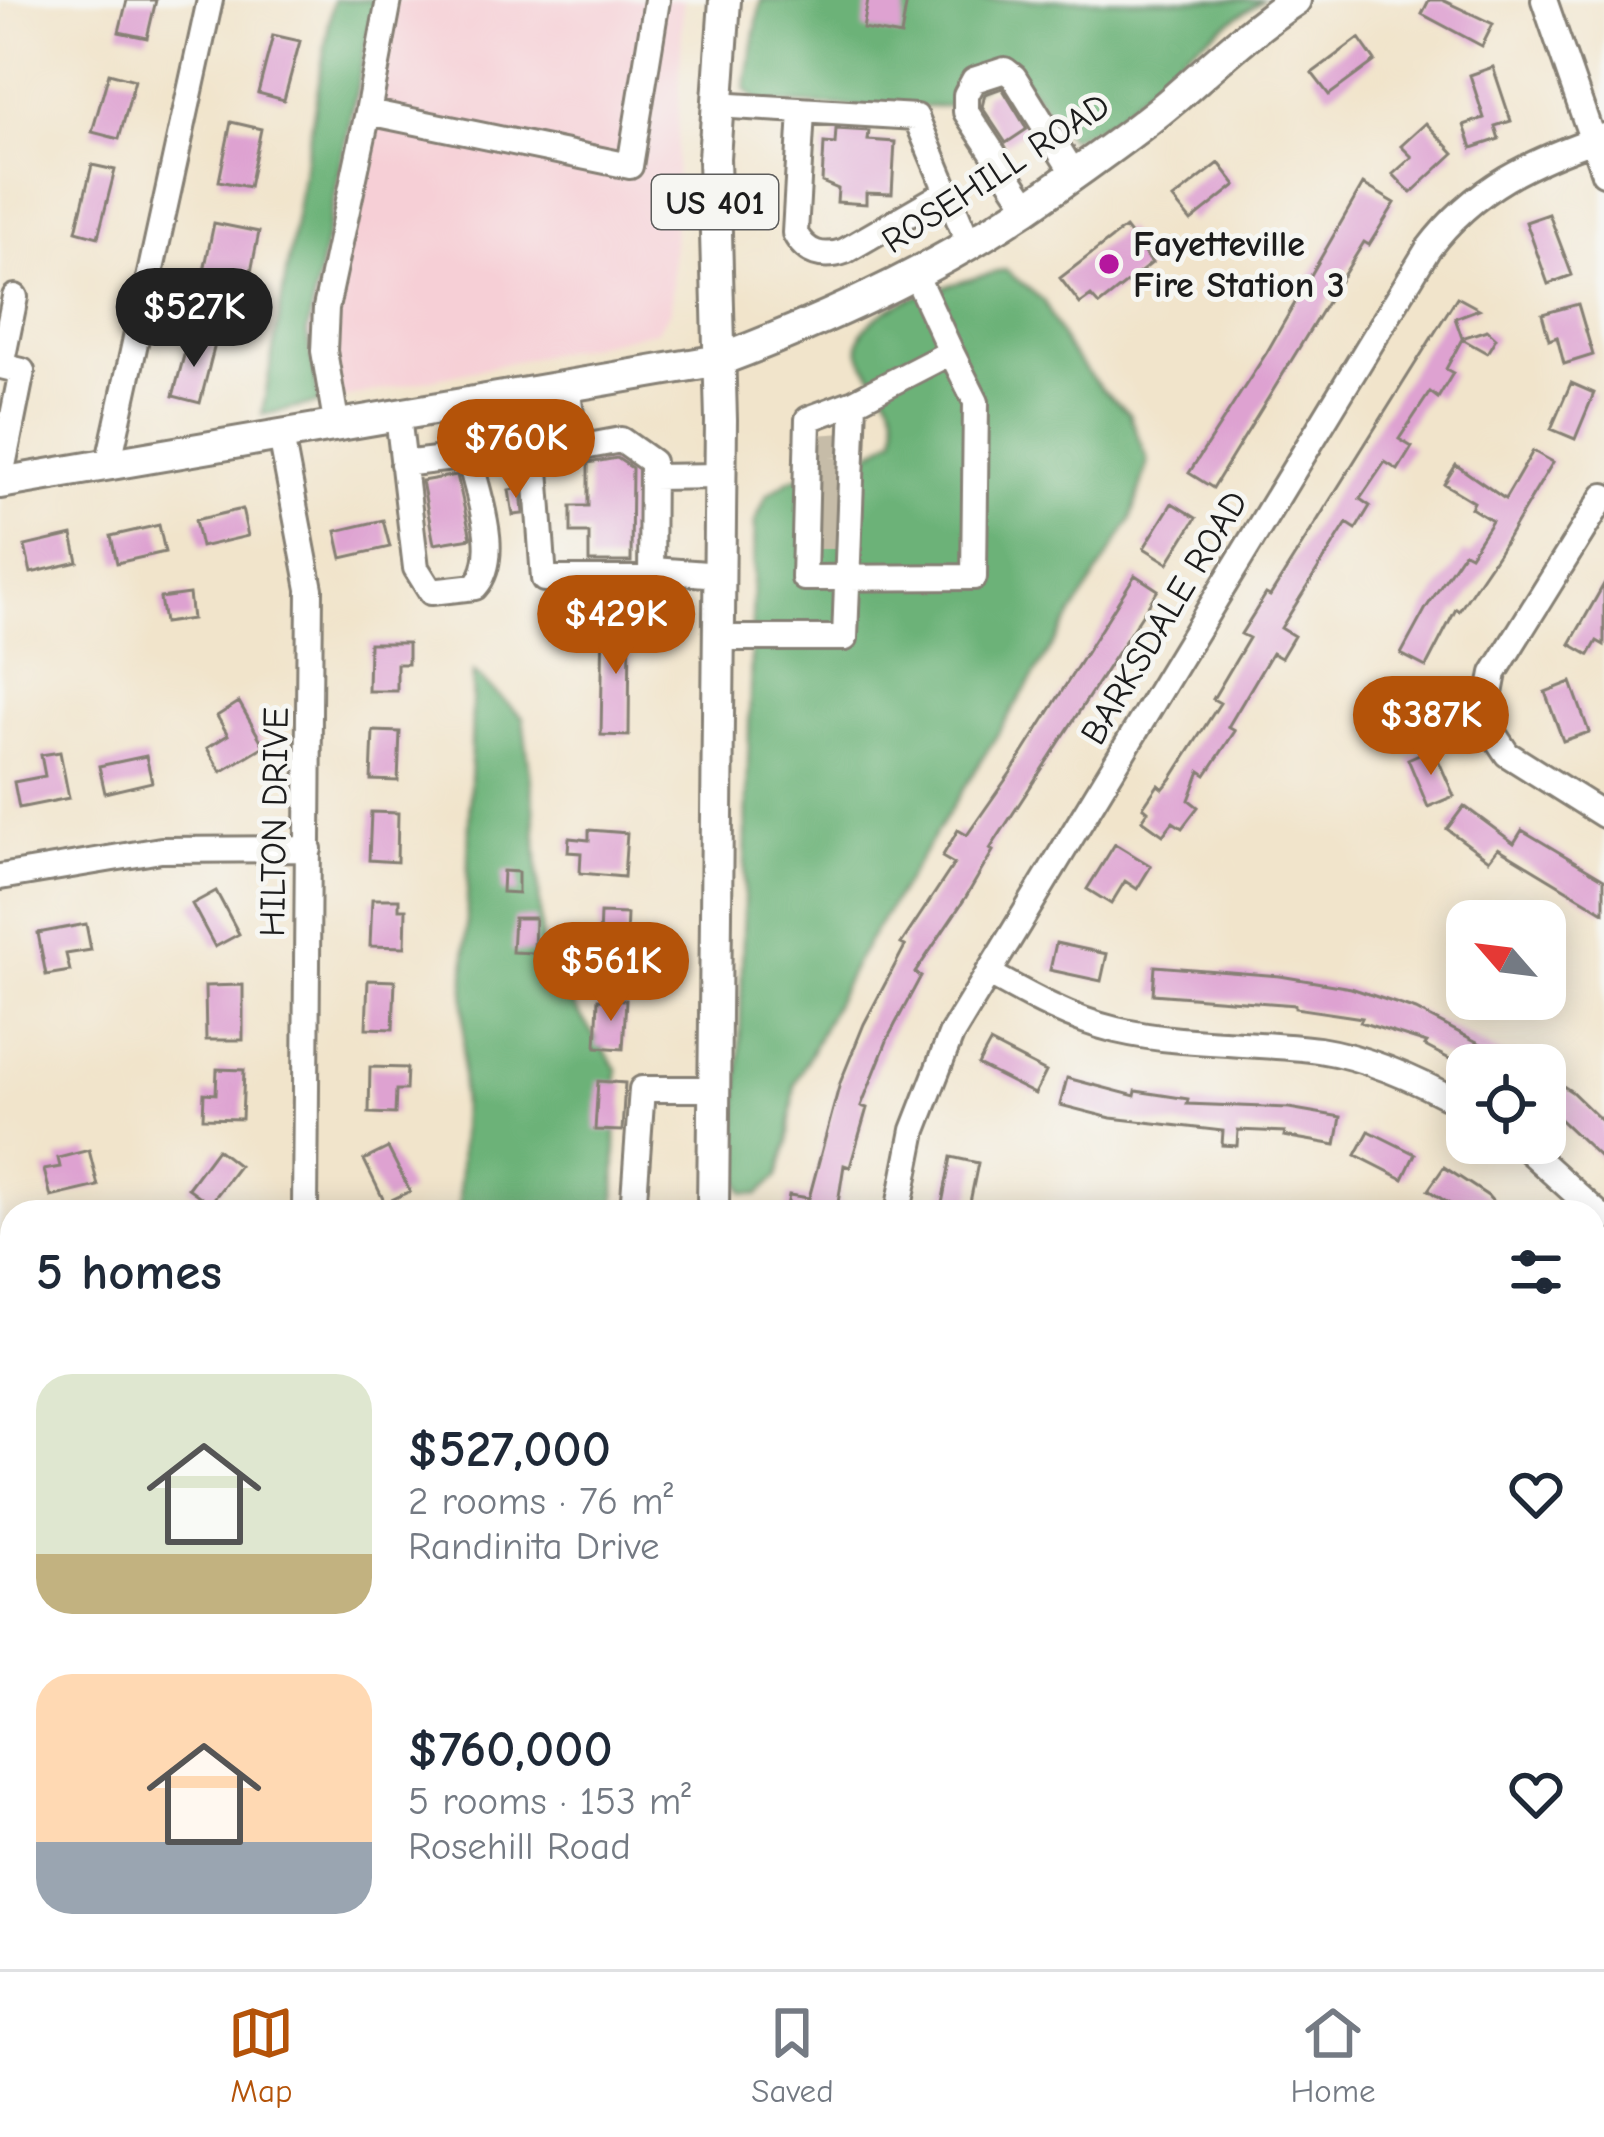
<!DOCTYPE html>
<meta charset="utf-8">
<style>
body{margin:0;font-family:"Comic Neue",sans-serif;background:#f6f6f7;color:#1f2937;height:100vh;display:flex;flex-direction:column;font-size:45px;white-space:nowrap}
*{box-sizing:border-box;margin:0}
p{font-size:39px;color:#747a83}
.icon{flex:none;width:66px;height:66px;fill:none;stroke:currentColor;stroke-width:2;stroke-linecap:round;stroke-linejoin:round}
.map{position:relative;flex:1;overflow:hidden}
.details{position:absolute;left:0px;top:1200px;width:1605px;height:771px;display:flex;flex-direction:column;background:#fff;border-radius:36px 36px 0 0;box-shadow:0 6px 30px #0003}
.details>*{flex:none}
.needle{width:78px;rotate:298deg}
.buttons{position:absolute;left:1446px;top:900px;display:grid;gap:24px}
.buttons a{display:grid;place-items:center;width:120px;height:120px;border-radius:24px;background:#fff;box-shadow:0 6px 30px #0003;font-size:60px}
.price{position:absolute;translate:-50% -102px;padding:0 27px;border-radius:42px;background:#b45309;color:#fff;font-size:39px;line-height:78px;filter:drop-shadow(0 3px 6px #0008)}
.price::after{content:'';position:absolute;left:50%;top:72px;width:36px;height:27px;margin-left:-18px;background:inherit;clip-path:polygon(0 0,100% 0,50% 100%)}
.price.selected{background:#222;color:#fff}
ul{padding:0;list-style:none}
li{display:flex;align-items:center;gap:36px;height:300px;padding:0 36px}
li span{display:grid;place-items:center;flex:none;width:336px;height:240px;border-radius:36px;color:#555}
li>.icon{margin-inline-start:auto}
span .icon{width:144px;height:144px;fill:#fffc;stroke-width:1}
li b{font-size:51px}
h2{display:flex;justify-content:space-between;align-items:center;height:144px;padding:0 36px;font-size:51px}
.tabs{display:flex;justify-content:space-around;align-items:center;height:168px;border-top:3px solid #e0e1e3;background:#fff;font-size:33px;color:#747a83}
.tabs a{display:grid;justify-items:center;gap:6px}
.tabs .selected{color:#b45309}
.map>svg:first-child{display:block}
.built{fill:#f6cfd6}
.forest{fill:#6cb278;stroke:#44674a;stroke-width:3}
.building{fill:#dea2d1}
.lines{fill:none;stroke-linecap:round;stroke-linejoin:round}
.minor-tunnel{stroke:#c6bca8;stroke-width:24;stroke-dasharray:24 12;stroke-linecap:butt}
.minor-casing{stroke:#868074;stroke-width:30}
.major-casing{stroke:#868074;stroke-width:36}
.minor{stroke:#fff;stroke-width:24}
.major{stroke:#fff;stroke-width:30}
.poi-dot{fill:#b5179e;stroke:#f6f6f2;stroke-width:4.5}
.labels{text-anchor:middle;stroke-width:10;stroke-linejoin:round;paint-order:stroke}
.shield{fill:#f6f6f2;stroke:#5d5d5c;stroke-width:3}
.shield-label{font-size:33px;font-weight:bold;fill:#1c1c1c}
.street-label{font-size:36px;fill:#1c1c1c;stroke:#f6f6f2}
.poi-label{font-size:36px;font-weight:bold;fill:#1c1c1c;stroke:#f6f6f2;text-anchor:start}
</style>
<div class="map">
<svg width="1604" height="1969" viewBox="0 0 1604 1969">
<rect width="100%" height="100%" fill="#f6f6f2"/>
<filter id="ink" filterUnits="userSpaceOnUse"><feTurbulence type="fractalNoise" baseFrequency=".00833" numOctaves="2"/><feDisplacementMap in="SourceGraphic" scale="24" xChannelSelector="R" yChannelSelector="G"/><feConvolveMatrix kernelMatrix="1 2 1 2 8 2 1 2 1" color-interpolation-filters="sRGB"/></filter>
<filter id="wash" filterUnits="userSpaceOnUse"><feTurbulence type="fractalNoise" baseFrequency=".004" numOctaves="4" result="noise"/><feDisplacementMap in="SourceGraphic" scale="48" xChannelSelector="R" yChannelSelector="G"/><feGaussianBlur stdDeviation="2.7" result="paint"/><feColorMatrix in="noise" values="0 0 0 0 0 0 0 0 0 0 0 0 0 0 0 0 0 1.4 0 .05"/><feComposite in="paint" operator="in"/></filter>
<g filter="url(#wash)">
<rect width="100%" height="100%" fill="#f1e4cb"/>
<!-- built -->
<path class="built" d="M375 0H683L671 310 656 331 320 403 307 333Z"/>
<!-- forest -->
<path class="forest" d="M333 0H375L307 333 320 403 262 415Z
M761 0H1262L1187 51 1110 121 1069 139 1013 67 947 106 877 108 758 102 745 89Z
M1005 270 1044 301 1067 348 1101 389 1129 413 1148 462 1131 520 855 963 795 1084 788 1143 778 1176 758 1195 744 1193 736 1176 755 522 767 495 791 479 866 456 895 437C905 397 867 379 860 353 846 305 972 279 1005 270Z
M473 672 523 718 534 806 543 962 617 1069 615 1212H459Z
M0 1396 12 1399V1459L0 1456Z
M292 1959H509L511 1969H290Z
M613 1959H1246L1275 1969H610Z
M1298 1959H1456L1466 1969H1289Z"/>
<g id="blocks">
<!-- building -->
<path class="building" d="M127 0H156L147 38 119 32Z
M868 0H907L901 36 863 29Z
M1429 0H1442L1493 24 1482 46 1422 14Z
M273 35 300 41 284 100 258 93Z
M1359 38 1375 61 1329 95 1312 73Z
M1493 67 1511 121 1495 126 1499 139 1472 148 1464 125 1484 118 1470 75Z
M109 73 135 80 119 139 92 132Z
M1002 88 1027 129 1006 143 982 107 985 94Z
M231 122 261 129 249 187 219 181Z
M1426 123 1454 153 1411 193 1393 174 1412 157 1401 146Z
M836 129 869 131 868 140 895 142 892 194 866 193V204L837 202 838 189 822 182 824 143 835 144Z
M1219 163 1236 185 1191 221 1173 199Z
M92 165 115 170 98 237 76 231Z
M1363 184 1395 203 1369 245 1364 242 1213 488 1189 473 1267 352Z
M1549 214 1572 275 1548 284 1526 222Z
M214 223 259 232 247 292 232 289 228 306 198 300Z
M1125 228 1152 263 1099 305 1091 296 1080 304 1060 278Z
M1457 297 1479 309 1455 318 1462 338 1487 330 1496 338 1487 353 1462 339 1446 369 1453 373 1438 398 1430 392 1399 439 1412 447 1398 470 1385 462 1360 499 1370 506 1356 529 1347 523 1281 628 1294 636 1281 658 1272 653 1228 727 1235 731 1206 775 1200 771 1189 800 1198 807 1182 828 1173 822 1163 835 1142 820 1148 811 1143 807 1158 785 1163 789 1171 779 1220 703 1213 699 1249 638 1241 634 1266 594 1270 596Z
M1578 304 1593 355 1564 364 1557 337 1549 340 1542 314Z
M189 337 215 344 200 403 173 396Z
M1571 383 1594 393 1575 439 1551 429Z
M1533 451 1553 462 1499 552 1459 611 1456 609 1426 667 1401 654 1426 608 1464 552 1470 555 1492 521 1471 508 1474 502 1444 484 1456 465 1505 499Z
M617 458 632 468 631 562H589V533H571V506H588V463Z
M457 475 471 538 434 544 422 481Z
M521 488 523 514 513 515 509 490Z
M1172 503 1196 518 1168 563 1144 548Z
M242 509 248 536 201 547 195 520Z
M383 520 390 547 342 558 336 531Z
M159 525 165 552 117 563 111 536Z
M72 535 78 562 31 573 25 546Z
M1135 575 1158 590 990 849 993 851 966 897 915 973 921 976 889 1036 861 1106 867 1108 850 1167 844 1165 838 1203 844 1204V1212H786L789 1195 809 1198 840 1083 864 1024 905 946 901 944 954 864 942 857 958 830 967 835 1011 772Z
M1604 584V645L1597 641 1589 655 1570 644Z
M189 594 192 619 164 623 160 598Z
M603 617 630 619 629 736 601 735Z
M369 643H408V664H397V691H368Z
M1571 682 1589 732 1563 741 1545 692Z
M1399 699 1423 700 1421 734 1397 733Z
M239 702 264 746 221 772 207 748 228 735 217 716Z
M373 731 400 732 398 781 371 780Z
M1433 748 1454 796 1428 807 1408 759Z
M60 752 69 798 19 808 14 782 45 776 41 755Z
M146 756 152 782 105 793 99 766Z
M1464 806 1514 843 1522 830 1604 879V912L1498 848 1489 860 1447 829Z
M371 812 398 813 397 862 369 860Z
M589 830 627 833 624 877 580 873 581 853 568 852 569 838 589 840Z
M1115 844 1151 866 1137 889 1125 881 1111 904 1087 889Z
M503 871 518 872V893L502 892Z
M216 891 239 934 215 947 192 904Z
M372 899H399V909H406L405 947 370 946Z
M600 913 627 914 625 963 573 962 572 940 599 939Z
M514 918H535L534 953 512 952Z
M86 924 91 950 66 954 70 971 46 975 38 933Z
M1056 943 1107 954 1101 981 1050 970Z
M1155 966 1280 976 1351 988 1416 1010 1521 1065H1461L1425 1046 1427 1043 1360 1022 1362 1018 1295 1008V1005L1153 994Z
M368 980 395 981 393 1029 366 1028Z
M243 985V1040H206L205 986Z
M598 999 626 1000 623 1049 596 1047Z
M990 1043 1046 1072 1035 1094 978 1065Z
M370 1067 407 1068 406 1090H396L395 1114 369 1113Z
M217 1069 244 1070 242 1119 203 1118 204 1093 216 1094Z
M1545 1074 1572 1092 1604 1123V1161L1545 1105Z
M1067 1078 1135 1096 1136 1091 1188 1099 1187 1104 1289 1108 1341 1117 1336 1145 1284 1136 1285 1132 1238 1130 1237 1146 1222 1145 1223 1131 1111 1118 1060 1105Z
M598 1081 625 1083 622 1131 595 1130Z
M1369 1131 1415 1154 1403 1179 1356 1155Z
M388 1148 410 1191 385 1203 364 1160Z
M217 1149 239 1166 210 1204 188 1188Z
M89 1150 98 1186 51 1197 44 1170 60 1167 58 1158Z
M951 1157 978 1163 968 1212 941 1209Z
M1444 1167 1488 1196 1502 1212H1462L1428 1190Z"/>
</g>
</g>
<g filter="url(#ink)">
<use href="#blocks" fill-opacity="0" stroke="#868074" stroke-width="3"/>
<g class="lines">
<!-- minor-tunnel -->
<path class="minor-tunnel" d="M817 447 843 445
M816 470H842
M816 493H843
M817 513H843
M817 537H842"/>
<defs>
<path id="minor" d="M1544 0 1604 173
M716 105 916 117 969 244
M802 111 795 233C806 254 823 259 845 251L947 192
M368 112 389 0
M1028 206 966 112V95L974 80 1005 70 1014 77 1074 174
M567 387 576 448
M511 397 522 457 535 456
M854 402 808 419 804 578 974 577 976 402 951 352
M398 416 416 568 431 592 475 587C503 556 477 493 469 456L403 464
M337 427 324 351 326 308 368 112 630 166 657 0
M281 436 310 589 305 1212
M621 440 652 462 651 579H544L535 456Z
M108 466 210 0
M652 477 721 476
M0 481 22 371 1 366 15 297
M1604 496 1494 673 1487 709 1493 733 1507 754 1604 815
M653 570 720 575
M719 638H845L854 402 951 352 915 274
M0 877 161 850 309 849
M988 973C1029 996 1070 1019 1116 1030 1184 1046 1251 1041 1319 1050 1371 1058 1422 1082 1467 1107
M1520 1143 1604 1219
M633 1212 642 1089H715
M898 1212 914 1130 951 1035 1428 249C1475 186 1532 161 1604 136
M0 1270 12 1268
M1593 1594 1604 1583
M0 1810 12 1812
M126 1969 131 1959"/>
<path id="major" d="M0 483 720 360C838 315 953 262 1055 188 1095 159 1137 131 1174 99 1213 65 1251 29 1295 0
M713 1212 721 420 714 158 725 0
M578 1969 582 1959"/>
</defs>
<!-- minor casing -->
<use href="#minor" class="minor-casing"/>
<!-- major casing -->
<use href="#major" class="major-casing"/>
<!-- minor -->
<use href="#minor" class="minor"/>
<!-- major -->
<use href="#major" class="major"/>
</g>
</g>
<!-- markers -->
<circle class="poi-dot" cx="1109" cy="264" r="12"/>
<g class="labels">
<!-- shield labels -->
<rect class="shield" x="652" y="175" width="126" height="54" rx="9"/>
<g class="shield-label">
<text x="715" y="214">US 401</text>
</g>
<!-- street labels -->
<g class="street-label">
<text transform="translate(995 172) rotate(-33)" y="13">ROSEHILL ROAD</text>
<text transform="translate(1163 617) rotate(-59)" y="13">BARKSDALE ROAD</text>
<text transform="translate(273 822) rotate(-89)" y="13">HILTON DRIVE</text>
</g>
<!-- poi labels -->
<g class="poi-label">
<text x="1133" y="256">Fayetteville<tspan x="1133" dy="41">Fire Station 3</tspan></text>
</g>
</g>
</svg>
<div class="buttons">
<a><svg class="needle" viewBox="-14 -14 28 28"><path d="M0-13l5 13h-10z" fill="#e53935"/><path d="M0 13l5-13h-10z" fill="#747a83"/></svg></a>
<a><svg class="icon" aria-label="locate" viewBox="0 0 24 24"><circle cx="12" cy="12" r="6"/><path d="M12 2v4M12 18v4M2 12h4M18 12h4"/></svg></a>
</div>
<b class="price selected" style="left:194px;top:370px">$527K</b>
<b class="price" style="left:516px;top:501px">$760K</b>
<b class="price" style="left:616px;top:677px">$429K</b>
<b class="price" style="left:1431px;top:778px">$387K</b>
<b class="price" style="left:611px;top:1024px">$561K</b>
<section class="details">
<h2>5 homes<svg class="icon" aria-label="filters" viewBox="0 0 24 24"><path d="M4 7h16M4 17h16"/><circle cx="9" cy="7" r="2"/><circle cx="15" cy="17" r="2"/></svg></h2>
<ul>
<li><span style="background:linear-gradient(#dfe7d0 75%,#c2b280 0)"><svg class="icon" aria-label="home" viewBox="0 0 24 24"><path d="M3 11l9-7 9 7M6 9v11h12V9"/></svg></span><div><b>$527,000</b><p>2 rooms · 76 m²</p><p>Randinita Drive</p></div><svg class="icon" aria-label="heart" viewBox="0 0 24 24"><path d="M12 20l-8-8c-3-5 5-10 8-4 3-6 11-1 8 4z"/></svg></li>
<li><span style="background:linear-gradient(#ffd9b3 70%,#9aa5b1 0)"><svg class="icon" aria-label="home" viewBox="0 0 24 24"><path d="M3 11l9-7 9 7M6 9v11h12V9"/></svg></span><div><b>$760,000</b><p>5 rooms · 153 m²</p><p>Rosehill Road</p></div><svg class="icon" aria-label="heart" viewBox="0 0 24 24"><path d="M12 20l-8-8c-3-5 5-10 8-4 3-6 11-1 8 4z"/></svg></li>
</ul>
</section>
</div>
<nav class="tabs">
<a class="selected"><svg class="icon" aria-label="map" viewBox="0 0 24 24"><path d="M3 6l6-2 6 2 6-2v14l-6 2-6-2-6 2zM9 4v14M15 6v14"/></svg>Map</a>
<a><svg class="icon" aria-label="saved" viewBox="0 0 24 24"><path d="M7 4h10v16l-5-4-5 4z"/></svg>Saved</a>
<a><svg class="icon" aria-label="home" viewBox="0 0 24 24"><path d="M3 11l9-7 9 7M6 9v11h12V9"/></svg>Home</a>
</nav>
